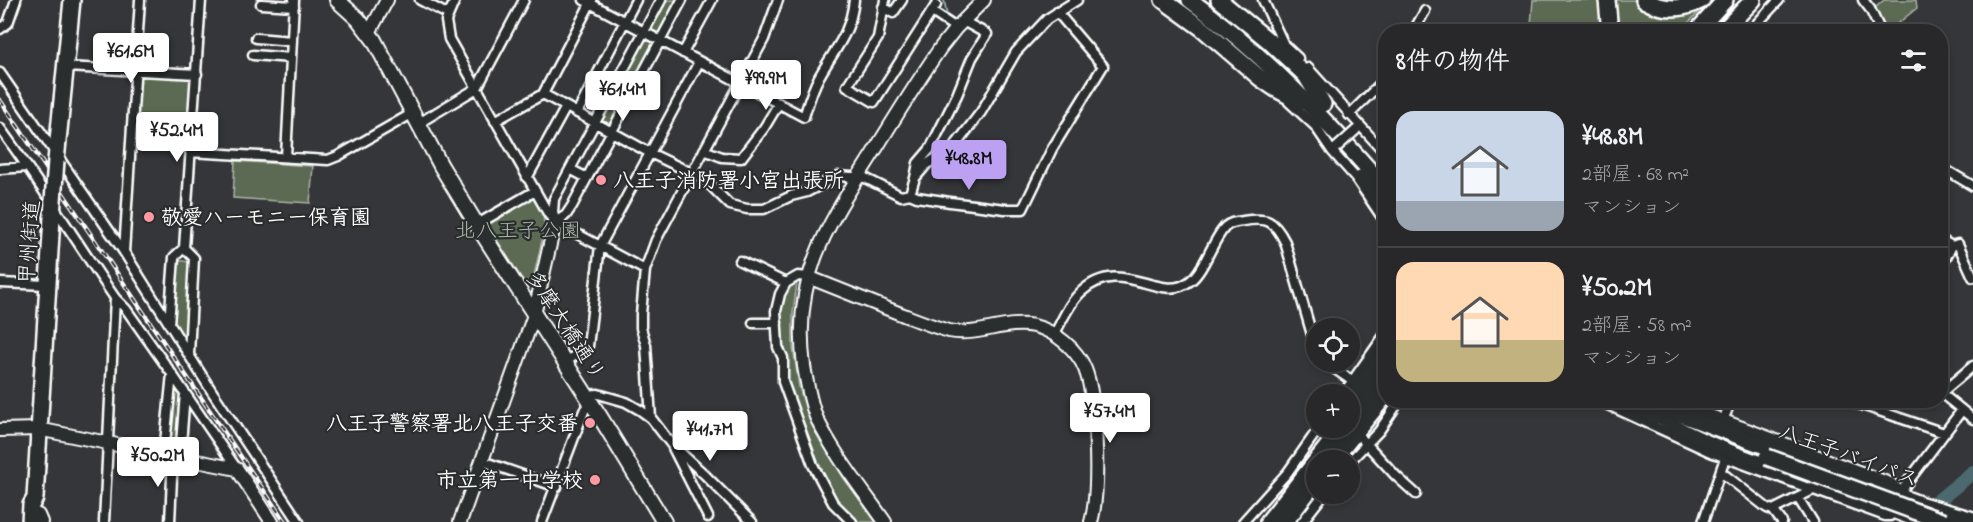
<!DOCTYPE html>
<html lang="ja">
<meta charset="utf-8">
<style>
body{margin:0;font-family:"Indie Flower","Klee One",sans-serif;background:#343437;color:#f1f3f6;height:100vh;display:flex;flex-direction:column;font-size:22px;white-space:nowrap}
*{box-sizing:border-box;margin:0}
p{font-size:20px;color:#a5a6a9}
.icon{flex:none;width:33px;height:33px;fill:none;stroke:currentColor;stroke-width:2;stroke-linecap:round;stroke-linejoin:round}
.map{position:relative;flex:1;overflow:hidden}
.side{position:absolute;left:1378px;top:24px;width:570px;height:384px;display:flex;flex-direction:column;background:#28282b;border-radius:24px;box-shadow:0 3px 9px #0003,0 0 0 2px #444447}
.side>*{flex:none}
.controls{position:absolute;left:1306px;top:318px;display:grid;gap:12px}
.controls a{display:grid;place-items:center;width:54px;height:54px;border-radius:50%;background:#28282b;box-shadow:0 3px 9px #0003,0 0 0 2px #444447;font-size:30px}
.price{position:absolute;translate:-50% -51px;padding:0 14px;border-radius:6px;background:#fff;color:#222;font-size:20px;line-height:39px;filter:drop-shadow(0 2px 3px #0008)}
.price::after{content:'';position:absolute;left:50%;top:36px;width:18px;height:14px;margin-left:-9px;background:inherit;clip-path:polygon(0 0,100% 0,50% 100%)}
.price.active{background:#bca0f2;color:#111}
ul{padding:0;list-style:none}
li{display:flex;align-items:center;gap:18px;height:150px;padding:0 18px}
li+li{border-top:2px solid #444447}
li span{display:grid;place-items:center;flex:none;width:168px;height:120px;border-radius:18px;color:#555}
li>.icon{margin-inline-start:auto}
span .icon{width:72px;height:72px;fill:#fffc;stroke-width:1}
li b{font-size:26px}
h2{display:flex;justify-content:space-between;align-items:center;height:72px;padding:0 18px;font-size:26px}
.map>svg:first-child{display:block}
.green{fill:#5b6b53;stroke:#adb5a9;stroke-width:1.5}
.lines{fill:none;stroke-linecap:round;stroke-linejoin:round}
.stream{stroke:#93a5a8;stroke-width:2}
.river{stroke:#4b696e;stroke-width:14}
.street-casing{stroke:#fff;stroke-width:13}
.secondary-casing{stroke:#fff;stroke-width:16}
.primary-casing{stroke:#fff;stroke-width:18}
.highway-casing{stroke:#fff;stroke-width:20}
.street{stroke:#2a2d2e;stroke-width:8}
.secondary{stroke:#2a2d2e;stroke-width:12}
.primary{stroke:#2a2d2e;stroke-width:14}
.highway{stroke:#2a2d2e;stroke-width:15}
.rail-casing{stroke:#fff;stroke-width:4.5}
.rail{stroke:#2a2d2e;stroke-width:2;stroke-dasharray:7;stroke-linecap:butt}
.street-bridge-casing{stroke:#fff;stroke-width:13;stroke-linecap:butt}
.highway-bridge-casing{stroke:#fff;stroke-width:20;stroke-linecap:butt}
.street-bridge{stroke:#2a2d2e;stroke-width:8}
.highway-bridge{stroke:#2a2d2e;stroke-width:15}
.poi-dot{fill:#ff9aa2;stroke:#2a2d2e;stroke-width:2}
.labels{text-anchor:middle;stroke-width:4.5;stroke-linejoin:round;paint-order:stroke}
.poi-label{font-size:21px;font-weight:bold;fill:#fff;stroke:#2a2d2e;text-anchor:start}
.park-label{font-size:21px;fill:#adb5a9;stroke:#2a2d2e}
.street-label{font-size:21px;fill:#fff;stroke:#2a2d2e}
</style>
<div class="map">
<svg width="1973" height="522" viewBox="0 0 1973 522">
<rect width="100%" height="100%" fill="#353639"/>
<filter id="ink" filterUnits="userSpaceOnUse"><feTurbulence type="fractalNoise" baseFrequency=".0167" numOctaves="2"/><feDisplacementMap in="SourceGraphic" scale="12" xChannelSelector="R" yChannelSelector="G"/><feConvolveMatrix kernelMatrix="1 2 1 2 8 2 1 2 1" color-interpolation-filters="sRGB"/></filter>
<g filter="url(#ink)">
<!-- green -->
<path class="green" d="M663 0H679L612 124 602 123 600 118Z
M1533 0H1711L1680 31 1535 32 1531 25Z
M1884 0H1916L1917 8 1896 25 1911 30 1910 31H1885L1875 8Z
M140 76 191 78 188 125 137 122Z
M235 161 313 166 310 203 233 198Z
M531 197H535L545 214 543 216 544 222 546 223 533 280 524 282 488 226 489 221Z
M178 260 189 262 185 341 175 325Z
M798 276 793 312V347L799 387 810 422 843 477 876 522H852L833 503 789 399 778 347 780 294Z
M173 381 183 395 178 448 167 447Z"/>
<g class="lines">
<!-- stream -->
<path class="stream" d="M944 0 947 16 951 18"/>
<!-- river -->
<path class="river" d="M1923 513 1973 472"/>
<defs>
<path id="street" d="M420 0 447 14
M455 0 446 21 449 39 549 215 555 222 645 270
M584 0 804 117C808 104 812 90 819 77 835 48 850 36 854 0
M885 0 878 38 847 86 874 102 936 5
M1263 0 1284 45 1298 58
M1863 0 1870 9 1881 32
M261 4 294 6
M883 7 893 13 902 0
M932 12 956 28
M0 29 8 23 16 0
M1413 32 1425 11
M1749 32 1779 0
M256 38 292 41
M683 53 712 0
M253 55 291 58
M66 67 197 74
M1308 68 1386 154
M0 73 124 252 211 390 299 522
M543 94 650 153 700 177 707 182 730 205 747 209H764L791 196 807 192 838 176 865 178 901 196 910 194 917 197 950 202 1005 209H1023L1052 149 1103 66 1057 12
M1289 102 1315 126 1332 151 1355 177 1386 223
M577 113 636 0
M1349 115 1386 78
M495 121 543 94 592 0
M419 123 477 88 524 0
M0 128C40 183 76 241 115 298L126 309 172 374 237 469
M704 150 722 157 741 158 764 128 779 103
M190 152 328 160 338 156 413 113
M286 157 294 0
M1941 167 1973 186
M0 169 27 167
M570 169 587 178
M527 178 566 107
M915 178 918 163 930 149 957 95 972 58 987 34 963 21
M910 194 915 178 927 164 954 147 981 112 1016 52 1047 19 1077 0
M555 221 553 212 554 199 661 0
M555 222 566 215 572 206 682 0
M476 225 535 191
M1941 240 1952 246 1958 244 1973 277
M184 248 194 258 189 354
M124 252 140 0
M740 261 786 283
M1941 266 1952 246
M808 277 798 276 786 283 780 294 776 311 778 347 783 358V382L813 465 833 503 852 522
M0 283 47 285
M753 323H777
M169 324 174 257 184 248 201 0
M1054 335C1062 321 1069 303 1081 292 1121 254 1160 305 1190 281 1204 271 1212 241 1225 227 1231 222 1236 222 1243 221 1267 217 1274 220 1285 242L1317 352
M564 362 585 350 588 346 600 246 699 62
M1325 362 1352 381
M1941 393 1973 366
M1941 393 1973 419
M1343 394 1386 333
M586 395 598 394 626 402 640 410 651 418 671 444 704 474 752 522
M1597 400 1713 453 1885 516H1890L1895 509
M1847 400 1944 433
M651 418 646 345 641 328V314L645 270 656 240 764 39 778 0
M1723 421 1728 408 1735 400
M1362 439 1396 476 1416 494
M673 448 708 517
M164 453 172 374
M180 457 185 393
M482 461 557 487
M1350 461 1379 431 1400 400
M1721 472 1767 508 1773 510 1813 490
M1899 497 1906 484 1962 410
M1798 498 1813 522
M1773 510 1782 522
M104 522 115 298
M170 522 173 455
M542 522 584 411 590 402
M1243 522 1288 472 1319 428
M1302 522 1324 494
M1703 522 1725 458"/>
<path id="secondary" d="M369 33 387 0
M808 277C841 290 873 303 906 316 920 321 934 327 949 331 978 337 1005 320 1034 326 1055 331 1077 349 1085 369 1097 399 1100 491 1091 522
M1668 400 1890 484 1899 492 1900 496
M1661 418C1698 440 1737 454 1778 469
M0 430 38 429 237 469 272 522
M1814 482 1920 522
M38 515 41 522
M460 522 534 315 555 222
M885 522C862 489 835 456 817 419 810 403 807 383 804 366 792 277 827 226 872 155 894 119 917 82 941 47L956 28 984 0"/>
<path id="primary" d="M337 0 358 19 374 40 441 166 475 222 599 415 664 522"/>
<path id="highway" d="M1163 0 1203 29 1260 78 1276 89 1300 102
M1190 0C1264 54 1326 120 1386 189
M1219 0 1269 41 1299 69 1306 76 1323 104
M1607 0 1610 32
M1644 0C1663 11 1683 10 1702 0
M1696 32 1725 0
M1722 32 1753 0
M56 161 72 0
M1363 177 1386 208
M1350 400 1386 350
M1618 400 1655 416
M1643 400 1922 505 1973 520
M1350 417 1386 374
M1333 460 1386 395
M30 522 31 505 35 498 53 201
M1268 522 1342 428
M1285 522 1317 480"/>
</defs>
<!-- street casing -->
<use href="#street" class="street-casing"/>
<!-- secondary casing -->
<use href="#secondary" class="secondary-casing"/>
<!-- primary casing -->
<use href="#primary" class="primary-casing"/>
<!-- highway casing -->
<use href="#highway" class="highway-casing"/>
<!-- street -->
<use href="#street" class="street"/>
<!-- secondary -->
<use href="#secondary" class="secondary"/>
<!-- primary -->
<use href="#primary" class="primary"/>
<!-- highway -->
<use href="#highway" class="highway"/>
<defs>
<path id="rail" d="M0 100 285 522"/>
</defs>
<!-- rail casing -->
<use href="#rail" class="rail-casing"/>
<!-- rail -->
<use href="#rail" class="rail"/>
<defs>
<path id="street-bridge" d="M1336 148 1356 130"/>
<path id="highway-bridge" d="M53 201 56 161
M1767 457 1944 522"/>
</defs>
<!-- street-bridge casing -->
<use href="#street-bridge" class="street-bridge-casing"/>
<!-- highway-bridge casing -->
<use href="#highway-bridge" class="highway-bridge-casing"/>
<!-- street-bridge -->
<use href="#street-bridge" class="street-bridge"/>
<!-- highway-bridge -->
<use href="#highway-bridge" class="highway-bridge"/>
</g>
</g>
<!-- markers -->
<g class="poi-dot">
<circle cx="601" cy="180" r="6"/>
<circle cx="149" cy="217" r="6"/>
<circle cx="590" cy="423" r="6"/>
<circle cx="595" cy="480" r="6"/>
</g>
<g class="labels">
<!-- poi labels -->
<g class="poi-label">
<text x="613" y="187">八王子消防署小宮出張所</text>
<text x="161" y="224">敬愛ハーモニー保育園</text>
<text x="578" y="430" text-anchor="end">八王子警察署北八王子交番</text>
<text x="583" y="487" text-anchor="end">市立第一中学校</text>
</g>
<!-- park labels -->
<g class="park-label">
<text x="518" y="237">北八王子公園</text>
</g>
<!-- street labels -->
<g class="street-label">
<text transform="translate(29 242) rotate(-86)" y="7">甲州街道</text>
<text transform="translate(566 325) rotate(57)" y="7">多摩大橋通り</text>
<text transform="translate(1849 455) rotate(20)" y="7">八王子バイパス</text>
</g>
</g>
</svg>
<div class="controls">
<a><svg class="icon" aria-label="locate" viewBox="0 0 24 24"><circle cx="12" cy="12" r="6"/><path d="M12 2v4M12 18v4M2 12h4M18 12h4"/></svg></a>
<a>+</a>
<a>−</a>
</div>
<b class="price" style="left:131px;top:84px">¥61.6M</b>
<b class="price" style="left:766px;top:111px">¥99.9M</b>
<b class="price" style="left:623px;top:122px">¥61.4M</b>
<b class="price" style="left:177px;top:163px">¥52.4M</b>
<b class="price active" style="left:969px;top:191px">¥48.8M</b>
<b class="price" style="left:1110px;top:444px">¥57.4M</b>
<b class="price" style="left:710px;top:462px">¥41.7M</b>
<b class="price" style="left:158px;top:488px">¥50.2M</b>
<section class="side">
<h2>8件の物件<svg class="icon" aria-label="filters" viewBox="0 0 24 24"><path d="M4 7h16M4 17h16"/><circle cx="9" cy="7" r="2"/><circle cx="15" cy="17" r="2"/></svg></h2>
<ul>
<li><span style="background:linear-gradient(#c9d6e8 75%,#9aa5b1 0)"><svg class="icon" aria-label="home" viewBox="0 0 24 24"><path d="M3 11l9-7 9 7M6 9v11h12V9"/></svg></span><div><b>¥48.8M</b><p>2部屋 · 68 m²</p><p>マンション</p></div></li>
<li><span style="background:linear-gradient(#ffd9b3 65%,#c2b280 0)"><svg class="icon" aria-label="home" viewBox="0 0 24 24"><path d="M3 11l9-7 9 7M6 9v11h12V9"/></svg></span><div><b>¥50.2M</b><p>2部屋 · 58 m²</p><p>マンション</p></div></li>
</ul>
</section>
</div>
